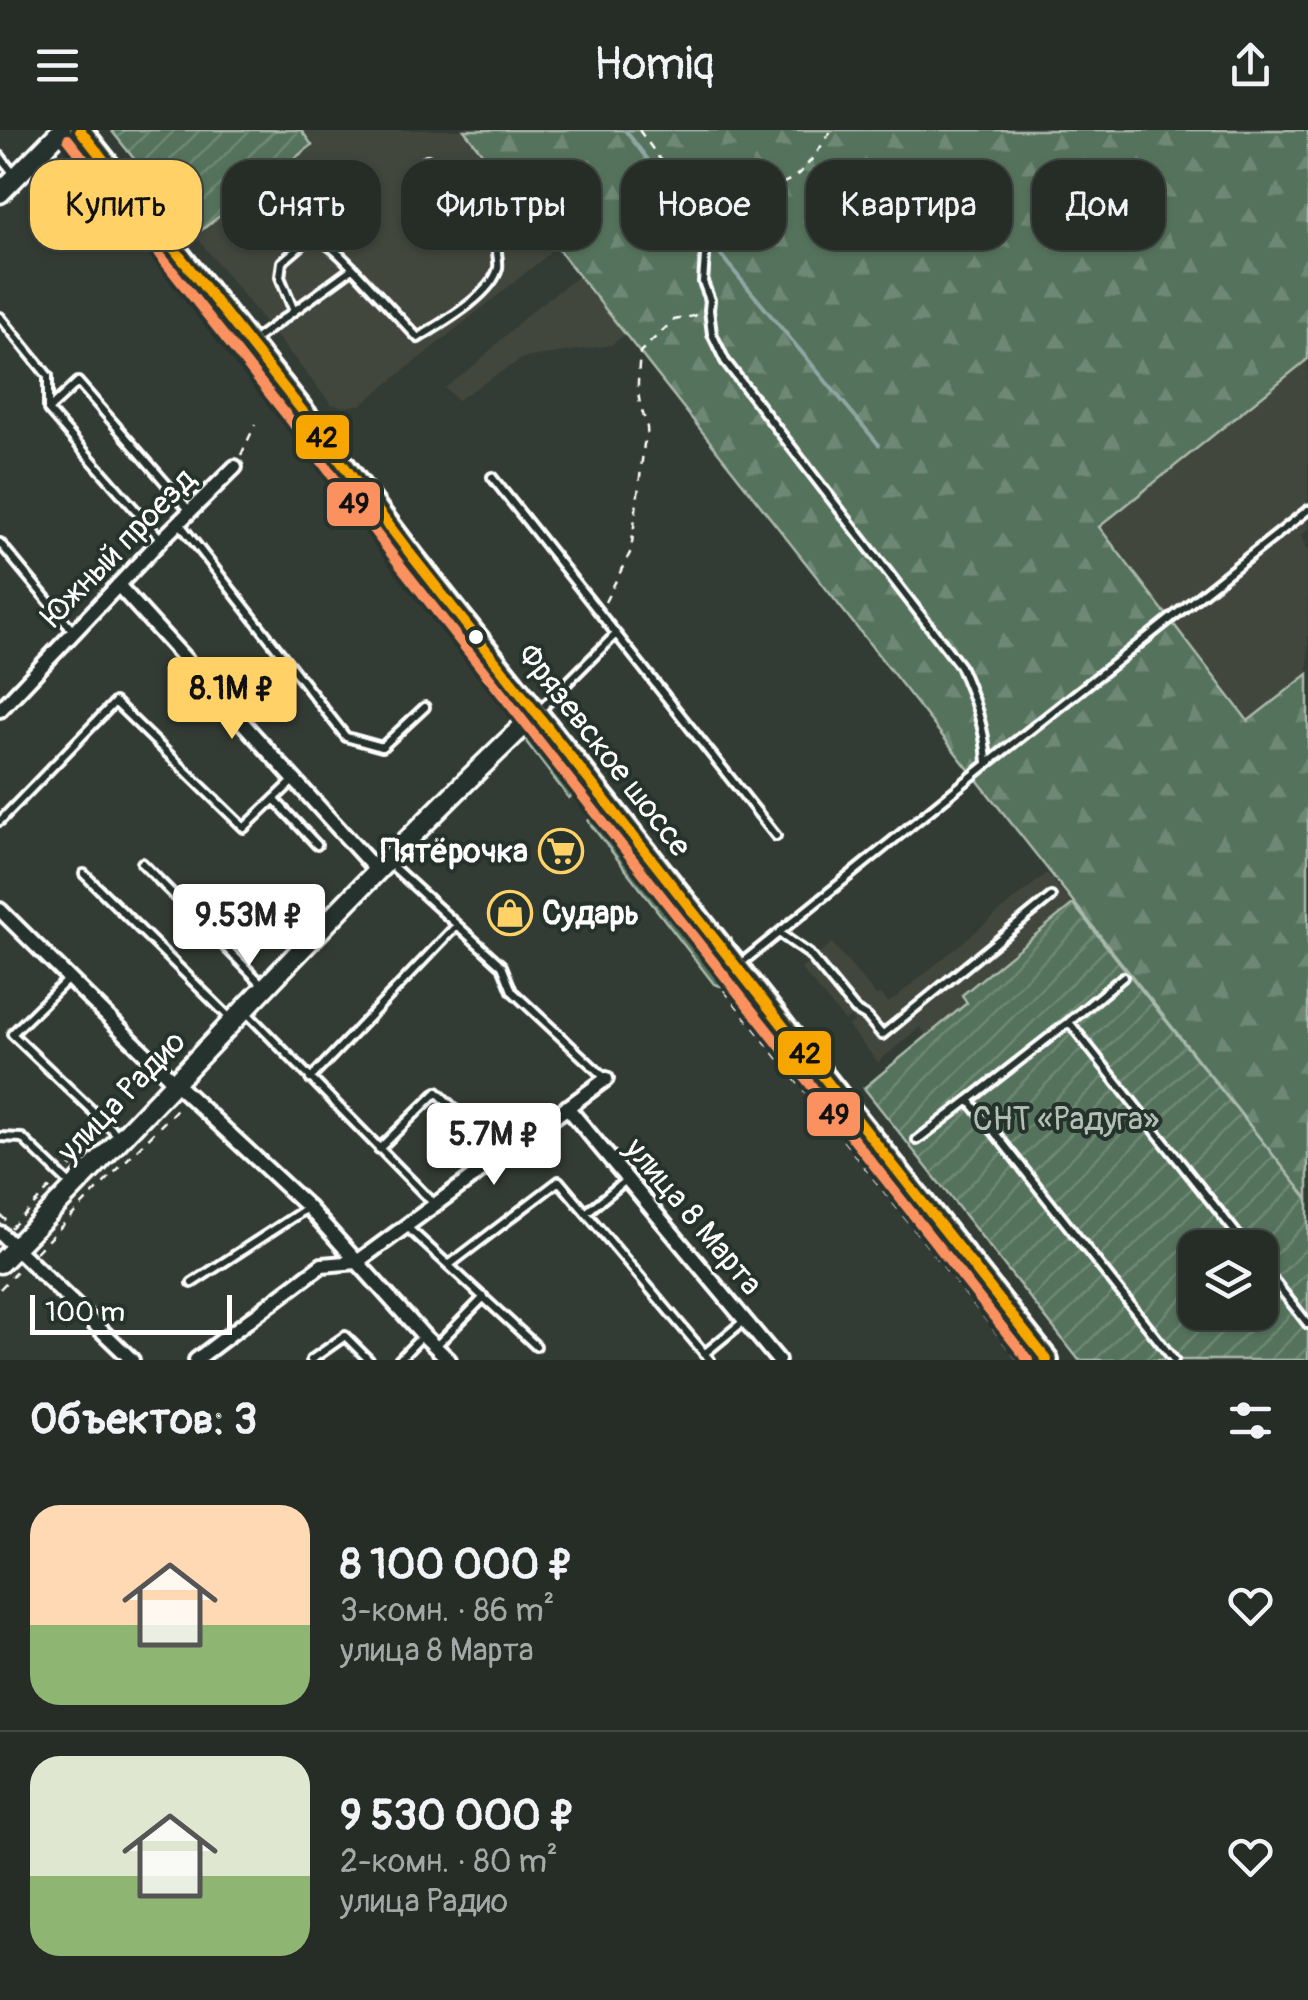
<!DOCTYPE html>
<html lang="ru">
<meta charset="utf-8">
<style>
body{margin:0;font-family:Pangolin,sans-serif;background:#2e352f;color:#f1f3f6;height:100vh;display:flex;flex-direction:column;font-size:38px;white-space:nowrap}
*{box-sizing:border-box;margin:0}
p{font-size:32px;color:#a4a8a7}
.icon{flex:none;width:55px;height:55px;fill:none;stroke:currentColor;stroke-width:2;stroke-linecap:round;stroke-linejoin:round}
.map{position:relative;height:1230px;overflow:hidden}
.panel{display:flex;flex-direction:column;background:#262d27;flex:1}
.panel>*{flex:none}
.top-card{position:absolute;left:30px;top:30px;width:1250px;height:90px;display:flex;gap:20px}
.fabs{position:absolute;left:1178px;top:1100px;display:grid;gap:20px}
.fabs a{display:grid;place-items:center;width:100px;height:100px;border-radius:20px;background:#262d27;box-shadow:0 2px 8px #0004,0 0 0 2px #424944;font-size:50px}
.scale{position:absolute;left:30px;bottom:25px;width:202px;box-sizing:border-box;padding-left:10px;border:5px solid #fff;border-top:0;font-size:28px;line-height:35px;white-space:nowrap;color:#fff;-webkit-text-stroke:8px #26332d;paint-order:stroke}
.price{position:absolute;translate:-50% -85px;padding:0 22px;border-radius:10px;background:#fff;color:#222;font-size:32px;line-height:65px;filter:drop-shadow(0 2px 5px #0008)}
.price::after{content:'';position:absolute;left:50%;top:60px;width:30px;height:22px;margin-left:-15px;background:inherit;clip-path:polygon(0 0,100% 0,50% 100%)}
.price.on{background:#ffd166;color:#111}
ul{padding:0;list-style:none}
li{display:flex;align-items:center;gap:30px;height:250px;padding:0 30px}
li+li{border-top:2px solid #424944}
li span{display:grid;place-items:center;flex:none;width:280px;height:200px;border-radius:30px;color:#555}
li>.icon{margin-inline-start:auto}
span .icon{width:120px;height:120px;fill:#fffc;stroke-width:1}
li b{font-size:42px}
h2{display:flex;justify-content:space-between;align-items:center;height:120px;padding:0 30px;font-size:42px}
.tag{padding:0 35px;border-radius:30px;background:#262d27;box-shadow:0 2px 8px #0004,0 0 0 2px #424944;font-size:35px;line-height:90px}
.tag.on{background:#ffd166;color:#111}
header{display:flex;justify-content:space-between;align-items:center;height:130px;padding:0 30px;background:#262d27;font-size:45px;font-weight:600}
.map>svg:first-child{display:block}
.built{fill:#43473c}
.grass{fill:url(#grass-dots);stroke:#aab9ad;stroke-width:2.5}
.forest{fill:url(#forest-firs);stroke:#aab9ad;stroke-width:2.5}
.garden{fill:url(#garden-furrows);stroke:#aab9ad;stroke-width:2.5;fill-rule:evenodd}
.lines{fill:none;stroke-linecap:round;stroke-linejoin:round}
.stream{stroke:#8fa6a4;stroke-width:4}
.service-casing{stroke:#fff;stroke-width:14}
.minor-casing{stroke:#fff;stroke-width:20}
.secondary-casing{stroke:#fff;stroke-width:25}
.trunk-casing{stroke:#fff;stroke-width:28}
.path{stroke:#fff;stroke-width:2.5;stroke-dasharray:8 8;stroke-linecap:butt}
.service{stroke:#26332d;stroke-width:6}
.minor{stroke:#26332d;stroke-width:12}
.secondary{stroke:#26332d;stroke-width:18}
.trunk{stroke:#706f59;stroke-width:20}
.bus-1-casing{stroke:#26332d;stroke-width:18}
.bus-2-casing{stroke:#26332d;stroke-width:18}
.bus-1{stroke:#f7a600;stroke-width:10}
.bus-2{stroke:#fa915f;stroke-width:10}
.bus-dot{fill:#fff;stroke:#26332d;stroke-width:4}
.labels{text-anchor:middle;stroke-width:8;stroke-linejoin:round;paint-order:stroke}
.street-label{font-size:32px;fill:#fff;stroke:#26332d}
.poi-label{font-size:32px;font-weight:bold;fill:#fff;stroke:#26332d;text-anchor:end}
.park-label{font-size:32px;fill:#b2c0b5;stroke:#26332d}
.line-badge{stroke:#26332d;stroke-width:4}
.pale-badge-label{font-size:28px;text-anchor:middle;font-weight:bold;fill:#111}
</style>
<header><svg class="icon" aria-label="menu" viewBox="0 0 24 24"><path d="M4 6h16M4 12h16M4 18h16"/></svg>Homiq<svg class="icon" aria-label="share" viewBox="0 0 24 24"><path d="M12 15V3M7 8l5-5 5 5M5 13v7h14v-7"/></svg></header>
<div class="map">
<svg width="1308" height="1230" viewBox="0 0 1308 1230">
<defs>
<pattern id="grass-dots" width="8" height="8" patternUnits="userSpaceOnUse" patternTransform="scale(2.5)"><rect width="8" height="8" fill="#55735b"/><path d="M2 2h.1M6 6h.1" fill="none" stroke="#6e8874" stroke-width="1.8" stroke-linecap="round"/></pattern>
<pattern id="forest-firs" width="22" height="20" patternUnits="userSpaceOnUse" patternTransform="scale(2.5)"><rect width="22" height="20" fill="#55735b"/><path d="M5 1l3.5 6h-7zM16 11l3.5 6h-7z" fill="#6e8874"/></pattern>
<pattern id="garden-furrows" width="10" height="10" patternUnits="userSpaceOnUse" patternTransform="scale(2.5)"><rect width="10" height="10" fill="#55735b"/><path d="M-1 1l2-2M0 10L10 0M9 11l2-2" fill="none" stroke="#6e8874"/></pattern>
</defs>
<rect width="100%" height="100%" fill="#333c34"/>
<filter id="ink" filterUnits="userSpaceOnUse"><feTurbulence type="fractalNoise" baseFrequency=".01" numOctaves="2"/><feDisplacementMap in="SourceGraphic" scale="20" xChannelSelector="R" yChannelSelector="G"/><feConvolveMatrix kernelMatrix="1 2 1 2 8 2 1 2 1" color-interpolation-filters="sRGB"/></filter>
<g filter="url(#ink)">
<!-- built -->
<path class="built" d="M301 0H464L546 101 550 112 549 124 362 274 345 277 331 274 195 105 312 16Z
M581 144 624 205 611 215 523 228 457 270 445 258 475 235 528 184Z
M1308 229V399L1302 405 1308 421V544L1248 591 1099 397Z
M1047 743 1072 774 962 864 968 872 927 906 920 897 878 932 848 896 854 892 851 887 845 891 801 839 832 813 876 866 880 864 889 873Z"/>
<!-- grass -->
<path class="grass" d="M528 607 539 610 578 661 569 668 527 613Z
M596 684 725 852 721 856 714 854 588 691Z"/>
<!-- forest -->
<path class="forest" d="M464 0H1308V229L1099 397 1248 591 1308 544V1069Z"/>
<!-- garden -->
<path class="garden" d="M111 0H301L312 15 195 105Z
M1073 774 1308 1069V1230H1079L864 958 967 873 962 865ZM1195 1118H1260V1182H1195Z"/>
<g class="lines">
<!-- stream -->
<path class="stream" d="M625 0 728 134 879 315"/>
<defs>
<path id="service" d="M0 26 15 46
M706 114 703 152 710 170 709 180 712 204 725 231 960 536C974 568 985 597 987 632
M294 181 280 147 282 132 309 109C328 109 340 126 353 138
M0 187 48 246V278
M253 211 353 138 418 208C440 194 492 165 498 138 499 132 497 127 497 121L427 30
M492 347 776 706
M180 394 346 607 382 617 425 577
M160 408 48 280 78 252 190 381
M0 413 73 501
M539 581 616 504
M274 669 317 715
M0 691 115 572 244 698 293 651
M142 733 264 856
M389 733 502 836 512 861 605 948
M84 744 232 890
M779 803 809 824 855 880 867 887 882 905 1051 767
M739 835 987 634 1308 380
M68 849 12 904 120 1007
M247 883 434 1074
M1069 892 1123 847
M310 949 457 795
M0 1007 22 1008 73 1057
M917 1010 969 970
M379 1019 437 962 501 1024
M587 1082 626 1050
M407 1097 536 1216
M1260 1133 1308 1194
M449 1135 559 1051 710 1230
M192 1153 307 1078
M436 1216 484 1167
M704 1224 744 1191
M311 1230 345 1206 369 1230
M399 1230 422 1206
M1174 1230 969 970 1069 892 1248 1118"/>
<path id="minor" d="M118 455 376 740
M0 580 161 410 235 337
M0 780 175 953 308 1077 423 1205 449 1230
M567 977 778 1230
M0 1103 132 1230
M196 1230 322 1135 357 1132 606 949"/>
<path id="secondary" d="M0 63 62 0
M0 1133C181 951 351 759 537 583"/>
<path id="trunk" d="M80 0 304 283 412 426 1047 1230"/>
</defs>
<!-- service casing -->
<use href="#service" class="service-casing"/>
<!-- minor casing -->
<use href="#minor" class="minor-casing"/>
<!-- secondary casing -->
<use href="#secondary" class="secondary-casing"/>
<!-- trunk casing -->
<use href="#trunk" class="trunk-casing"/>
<!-- path -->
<path class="path" d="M639 0 706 93 705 105
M709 105C722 98 743 101 754 91 762 84 762 70 769 62 776 55 789 52 797 45 812 32 821 16 832 0
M241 325 255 295
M605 472 631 421 644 314C652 298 643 289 640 273 636 258 639 238 640 222L674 190 694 186 697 182
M724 860 1018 1230
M70 1037 103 1003
M0 1085 7 1091
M11 1098 54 1054
M36 1122 181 975
M0 1159 20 1138"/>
<!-- service -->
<use href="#service" class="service"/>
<!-- minor -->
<use href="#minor" class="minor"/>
<!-- secondary -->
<use href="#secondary" class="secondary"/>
<!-- trunk -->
<use href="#trunk" class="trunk"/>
<defs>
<path id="bus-1" d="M80 0 304 283 412 426 1047 1230"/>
<path id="bus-2" d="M68 9 292 292 400 435 1028 1230"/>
</defs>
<!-- bus-1 casing -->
<use href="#bus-1" class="bus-1-casing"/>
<!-- bus-2 casing -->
<use href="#bus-2" class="bus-2-casing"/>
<!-- bus-1 -->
<use href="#bus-1" class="bus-1"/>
<!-- bus-2 -->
<use href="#bus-2" class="bus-2"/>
</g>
</g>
<!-- icons -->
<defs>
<symbol id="supermarket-ring" viewBox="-11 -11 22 22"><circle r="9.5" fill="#26332d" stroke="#ffd166" stroke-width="1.5"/><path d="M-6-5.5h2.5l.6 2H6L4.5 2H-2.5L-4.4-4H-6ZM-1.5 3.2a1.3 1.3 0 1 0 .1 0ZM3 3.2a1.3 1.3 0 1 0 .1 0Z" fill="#ffd166"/></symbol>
<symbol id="shop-ring" viewBox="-11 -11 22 22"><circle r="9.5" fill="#26332d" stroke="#ffd166" stroke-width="1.5"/><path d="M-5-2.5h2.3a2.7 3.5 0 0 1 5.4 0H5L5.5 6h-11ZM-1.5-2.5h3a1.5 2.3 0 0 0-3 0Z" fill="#ffd166"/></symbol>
</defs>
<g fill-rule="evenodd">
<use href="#supermarket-ring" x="536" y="696" width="50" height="50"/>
<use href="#shop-ring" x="485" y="758" width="50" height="50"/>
</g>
<!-- markers -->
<circle class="bus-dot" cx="476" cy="507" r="9"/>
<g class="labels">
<!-- street labels -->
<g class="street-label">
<text transform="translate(118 417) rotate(-46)" y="11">Южный проезд</text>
<text transform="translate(605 620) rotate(52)" y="11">Фрязевское шоссе</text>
<text transform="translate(121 966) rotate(-46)" y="11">улица Радио</text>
<text transform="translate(694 1086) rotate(50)" y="11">улица 8 Марта</text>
</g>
<!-- poi labels -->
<g class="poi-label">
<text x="528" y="732">Пятёрочка</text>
<text x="542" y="794" text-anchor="start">Сударь</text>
</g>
<!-- park labels -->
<g class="park-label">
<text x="1066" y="1000">СНТ «Радуга»</text>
</g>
</g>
<g class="line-badge">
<rect x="294" y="283" width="57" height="48" rx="10" fill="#f7a600"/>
<rect x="325" y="350" width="57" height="48" rx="10" fill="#fa915f"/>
<rect x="776" y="899" width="57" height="48" rx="10" fill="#f7a600"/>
<rect x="805" y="960" width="57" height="48" rx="10" fill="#fa915f"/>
</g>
<g class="pale-badge-label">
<text x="322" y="317">42</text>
<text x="354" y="383">49</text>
<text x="805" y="933">42</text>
<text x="834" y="994">49</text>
</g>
</svg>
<div class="fabs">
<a><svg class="icon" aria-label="layers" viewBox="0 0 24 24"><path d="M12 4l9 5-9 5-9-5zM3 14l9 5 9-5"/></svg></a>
</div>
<div class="scale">100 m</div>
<b class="price on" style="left:232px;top:612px">8.1M ₽</b>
<b class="price" style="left:249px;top:839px">9.53M ₽</b>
<b class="price" style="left:494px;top:1058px">5.7M ₽</b>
<div class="top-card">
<a class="tag on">Купить</a>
<a class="tag">Снять</a>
<a class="tag">Фильтры</a>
<a class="tag">Новое</a>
<a class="tag">Квартира</a>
<a class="tag">Дом</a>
</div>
</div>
<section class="panel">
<h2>Объектов: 3<svg class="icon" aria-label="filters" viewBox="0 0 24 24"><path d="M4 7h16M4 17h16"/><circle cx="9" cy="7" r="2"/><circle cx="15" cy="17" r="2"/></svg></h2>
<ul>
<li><span style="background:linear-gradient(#ffd9b3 60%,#8fb573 0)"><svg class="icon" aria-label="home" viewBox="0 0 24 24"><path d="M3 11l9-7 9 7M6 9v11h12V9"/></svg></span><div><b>8 100 000 ₽</b><p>3-комн. · 86 m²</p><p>улица 8 Марта</p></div><svg class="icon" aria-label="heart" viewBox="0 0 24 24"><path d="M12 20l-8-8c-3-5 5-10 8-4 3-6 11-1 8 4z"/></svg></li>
<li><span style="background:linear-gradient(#dfe7d0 60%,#8fb573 0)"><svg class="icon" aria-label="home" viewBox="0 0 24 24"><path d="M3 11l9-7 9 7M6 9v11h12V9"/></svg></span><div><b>9 530 000 ₽</b><p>2-комн. · 80 m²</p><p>улица Радио</p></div><svg class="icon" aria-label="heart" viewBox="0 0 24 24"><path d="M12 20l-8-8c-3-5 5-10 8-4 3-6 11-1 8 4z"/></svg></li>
</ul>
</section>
